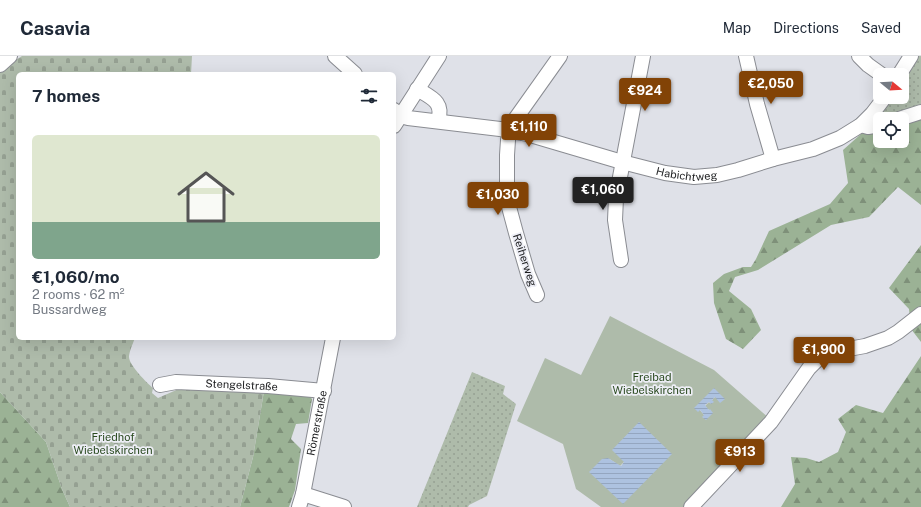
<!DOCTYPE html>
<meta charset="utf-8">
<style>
body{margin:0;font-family:"Public Sans",sans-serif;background:#f6f6f7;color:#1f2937;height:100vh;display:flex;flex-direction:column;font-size:15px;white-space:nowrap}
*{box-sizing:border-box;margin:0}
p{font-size:13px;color:#747a83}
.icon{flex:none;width:22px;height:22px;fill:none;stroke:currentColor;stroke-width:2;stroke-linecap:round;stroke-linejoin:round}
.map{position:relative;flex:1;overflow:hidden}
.sheet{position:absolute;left:16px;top:16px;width:380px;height:268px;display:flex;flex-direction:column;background:#fff;border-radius:6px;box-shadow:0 4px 16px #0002}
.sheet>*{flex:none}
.needle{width:26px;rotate:108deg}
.tools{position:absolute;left:873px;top:12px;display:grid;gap:8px}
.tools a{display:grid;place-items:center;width:36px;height:36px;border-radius:6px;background:#fff;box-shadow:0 4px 16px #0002;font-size:20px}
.price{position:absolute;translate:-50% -34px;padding:0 9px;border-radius:4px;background:#824306;color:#fff;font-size:13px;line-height:26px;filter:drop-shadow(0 1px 2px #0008)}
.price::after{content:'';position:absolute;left:50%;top:24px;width:12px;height:9px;margin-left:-6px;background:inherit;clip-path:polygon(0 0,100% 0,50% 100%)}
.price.on{background:#222;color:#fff}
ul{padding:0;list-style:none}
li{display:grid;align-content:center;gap:8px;height:212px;padding:0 16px}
li span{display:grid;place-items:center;height:124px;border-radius:6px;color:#555}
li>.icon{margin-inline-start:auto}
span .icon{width:72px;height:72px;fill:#fffc;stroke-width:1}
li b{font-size:17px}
h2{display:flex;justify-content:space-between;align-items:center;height:48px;padding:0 16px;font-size:17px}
header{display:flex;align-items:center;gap:24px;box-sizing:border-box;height:56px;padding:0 20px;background:#fff;border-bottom:1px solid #e0e1e3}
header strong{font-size:19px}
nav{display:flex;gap:22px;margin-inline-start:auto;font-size:14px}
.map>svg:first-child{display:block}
.grass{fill:url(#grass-dots)}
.forest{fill:url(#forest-firs)}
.cemetery{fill:url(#cemetery-stones)}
.park{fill:#aebbaa;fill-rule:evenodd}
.water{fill:url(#water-rules)}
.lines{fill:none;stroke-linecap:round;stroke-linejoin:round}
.minor-casing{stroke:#8a8c92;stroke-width:16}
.minor{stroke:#fff;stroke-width:14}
.labels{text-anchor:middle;stroke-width:3.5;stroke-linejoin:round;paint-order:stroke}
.street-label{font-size:11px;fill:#1d1e20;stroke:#edeef5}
.park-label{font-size:11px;fill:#2a4a20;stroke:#edeef5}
</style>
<header>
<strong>Casavia</strong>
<nav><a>Map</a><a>Directions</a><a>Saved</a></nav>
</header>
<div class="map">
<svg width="921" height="451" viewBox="0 0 921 451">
<defs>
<pattern id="grass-dots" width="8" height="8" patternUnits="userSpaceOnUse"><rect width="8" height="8" fill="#aebbaa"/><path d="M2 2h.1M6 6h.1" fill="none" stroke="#95a092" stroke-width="1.8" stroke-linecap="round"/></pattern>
<pattern id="forest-firs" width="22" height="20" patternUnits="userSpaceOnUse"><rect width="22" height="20" fill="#9bb295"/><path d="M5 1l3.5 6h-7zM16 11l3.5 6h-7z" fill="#7e9079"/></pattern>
<pattern id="cemetery-stones" width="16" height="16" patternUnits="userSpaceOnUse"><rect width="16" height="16" fill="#aebbaa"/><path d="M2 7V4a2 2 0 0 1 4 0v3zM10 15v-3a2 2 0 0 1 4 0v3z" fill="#95a092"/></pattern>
<pattern id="water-rules" width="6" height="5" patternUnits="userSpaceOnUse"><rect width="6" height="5" fill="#adc2e0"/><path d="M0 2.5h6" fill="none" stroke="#94a6c0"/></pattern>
</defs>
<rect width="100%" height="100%" fill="#dfe1e8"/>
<!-- grass -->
<path class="grass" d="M917 0H921V56L902 63H880V74L861 78 877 59 890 41H902V23Z
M472 316 505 330 503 338 516 348 487 440 469 449 468 451H417Z"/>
<!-- forest -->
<path class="forest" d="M921 56V149L898 131 869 161 831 169 758 214 735 221 729 235 751 253 761 274 743 293 726 283 714 247 713 227 724 218 743 211H751L756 203 769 175 830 148 848 127 843 94 861 78 880 74V85H902V67Z
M921 189V286L911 273 909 253 889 232Z
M921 300V451H781L795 428 791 401 806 402 819 406 838 396 846 376 838 363 856 349 883 357Z
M264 335 309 339 312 343 308 367 296 368 291 383 301 393 295 434 289 451H240L253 401Z
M0 336 46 386 62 433 70 451H0Z"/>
<!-- cemetery -->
<path class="cemetery" d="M22 0H192L191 18H18V282H135C133 287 129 296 129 301 129 309 147 327 153 332L152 337 158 342 181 332 264 335 253 401 240 451H70L62 433 46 386 0 336V14Z"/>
<!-- park -->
<path class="park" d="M610 260 714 314 770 363 688 451H601L576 433 563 388 517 365 545 302 581 319ZM714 332 715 341 712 344 711 348 709 346 705 350 709 354 704 359 700 354ZM608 402 620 410 624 406 623 448Z"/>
<!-- water -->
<path class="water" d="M714 332 725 343 720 347 715 341 712 344 714 346 711 348 709 346 705 349 709 354 710 353 713 357 706 364 702 361 704 359 700 354 698 356 694 352Z
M639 366 672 398 623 448 589 416 602 403 608 402 621 410 624 406 612 394Z"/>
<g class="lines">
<defs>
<g id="minor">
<path d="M335 0 355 18"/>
<path d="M746 0 757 48 773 103"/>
<path d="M859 0 868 9 882 19"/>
<path d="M0 9 10 0"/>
<path d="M899 19 911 0"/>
<path d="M417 33C432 42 444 46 438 65"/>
<path id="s1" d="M394 54 400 60 408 62 500 73 527 78 622 106 665 117 694 121 717 119 738 114 773 103 813 93 840 82 861 69 872 58 885 41"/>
<path d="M899 63 921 56"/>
<path d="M861 69 868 71 880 69"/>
<path d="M394 70 439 0"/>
<path d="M621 204 615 164 616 142 643 0"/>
<path d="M537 239 528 218 516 177 509 151 507 129V99L508 84 510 74 516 62 560 0"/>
<path id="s2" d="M160 329 176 326 268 330 324 335"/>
<path d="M303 438 344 451"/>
<path id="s3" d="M299 451 303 438 333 282"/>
<path d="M691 451 771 366 809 312 817 304 832 296 865 290 888 282 898 276 921 258"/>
</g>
</defs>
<!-- minor casing -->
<use href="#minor" class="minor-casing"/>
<!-- minor -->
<use href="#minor" class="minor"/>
</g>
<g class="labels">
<!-- street labels -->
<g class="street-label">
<text dy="4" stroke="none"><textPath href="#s1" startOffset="302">Habichtweg</textPath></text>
<text transform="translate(525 204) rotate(72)" y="4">Reiherweg</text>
<text dy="4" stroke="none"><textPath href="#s2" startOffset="82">Stengelstraße</textPath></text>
<text dy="4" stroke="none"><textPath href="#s3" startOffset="86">Römerstraße</textPath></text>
</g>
<!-- park labels -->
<g class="park-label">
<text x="652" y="325">Freibad<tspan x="652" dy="13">Wiebelskirchen</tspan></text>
<text x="113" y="385">Friedhof<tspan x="113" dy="13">Wiebelskirchen</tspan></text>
</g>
</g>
</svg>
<div class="tools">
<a><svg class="needle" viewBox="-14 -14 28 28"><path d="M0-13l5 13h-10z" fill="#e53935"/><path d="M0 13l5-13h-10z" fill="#747a83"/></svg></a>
<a><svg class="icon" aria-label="locate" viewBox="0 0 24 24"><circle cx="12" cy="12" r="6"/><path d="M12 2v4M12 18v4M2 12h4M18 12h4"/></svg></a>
</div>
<b class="price" style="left:771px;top:49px">€2,050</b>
<b class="price" style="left:645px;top:56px">€924</b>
<b class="price" style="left:529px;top:92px">€1,110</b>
<b class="price on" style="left:603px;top:155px">€1,060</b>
<b class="price" style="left:498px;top:160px">€1,030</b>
<b class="price" style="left:824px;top:315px">€1,900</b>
<b class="price" style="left:740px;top:417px">€913</b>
<section class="sheet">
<h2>7 homes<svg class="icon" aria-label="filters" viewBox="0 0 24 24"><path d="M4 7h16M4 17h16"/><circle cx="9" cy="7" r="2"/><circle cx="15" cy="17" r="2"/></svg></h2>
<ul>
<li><span style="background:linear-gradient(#dfe7d0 70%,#7fa58c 0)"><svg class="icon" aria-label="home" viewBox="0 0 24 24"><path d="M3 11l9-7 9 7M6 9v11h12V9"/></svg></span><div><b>€1,060/mo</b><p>2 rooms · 62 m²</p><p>Bussardweg</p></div></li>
</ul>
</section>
</div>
